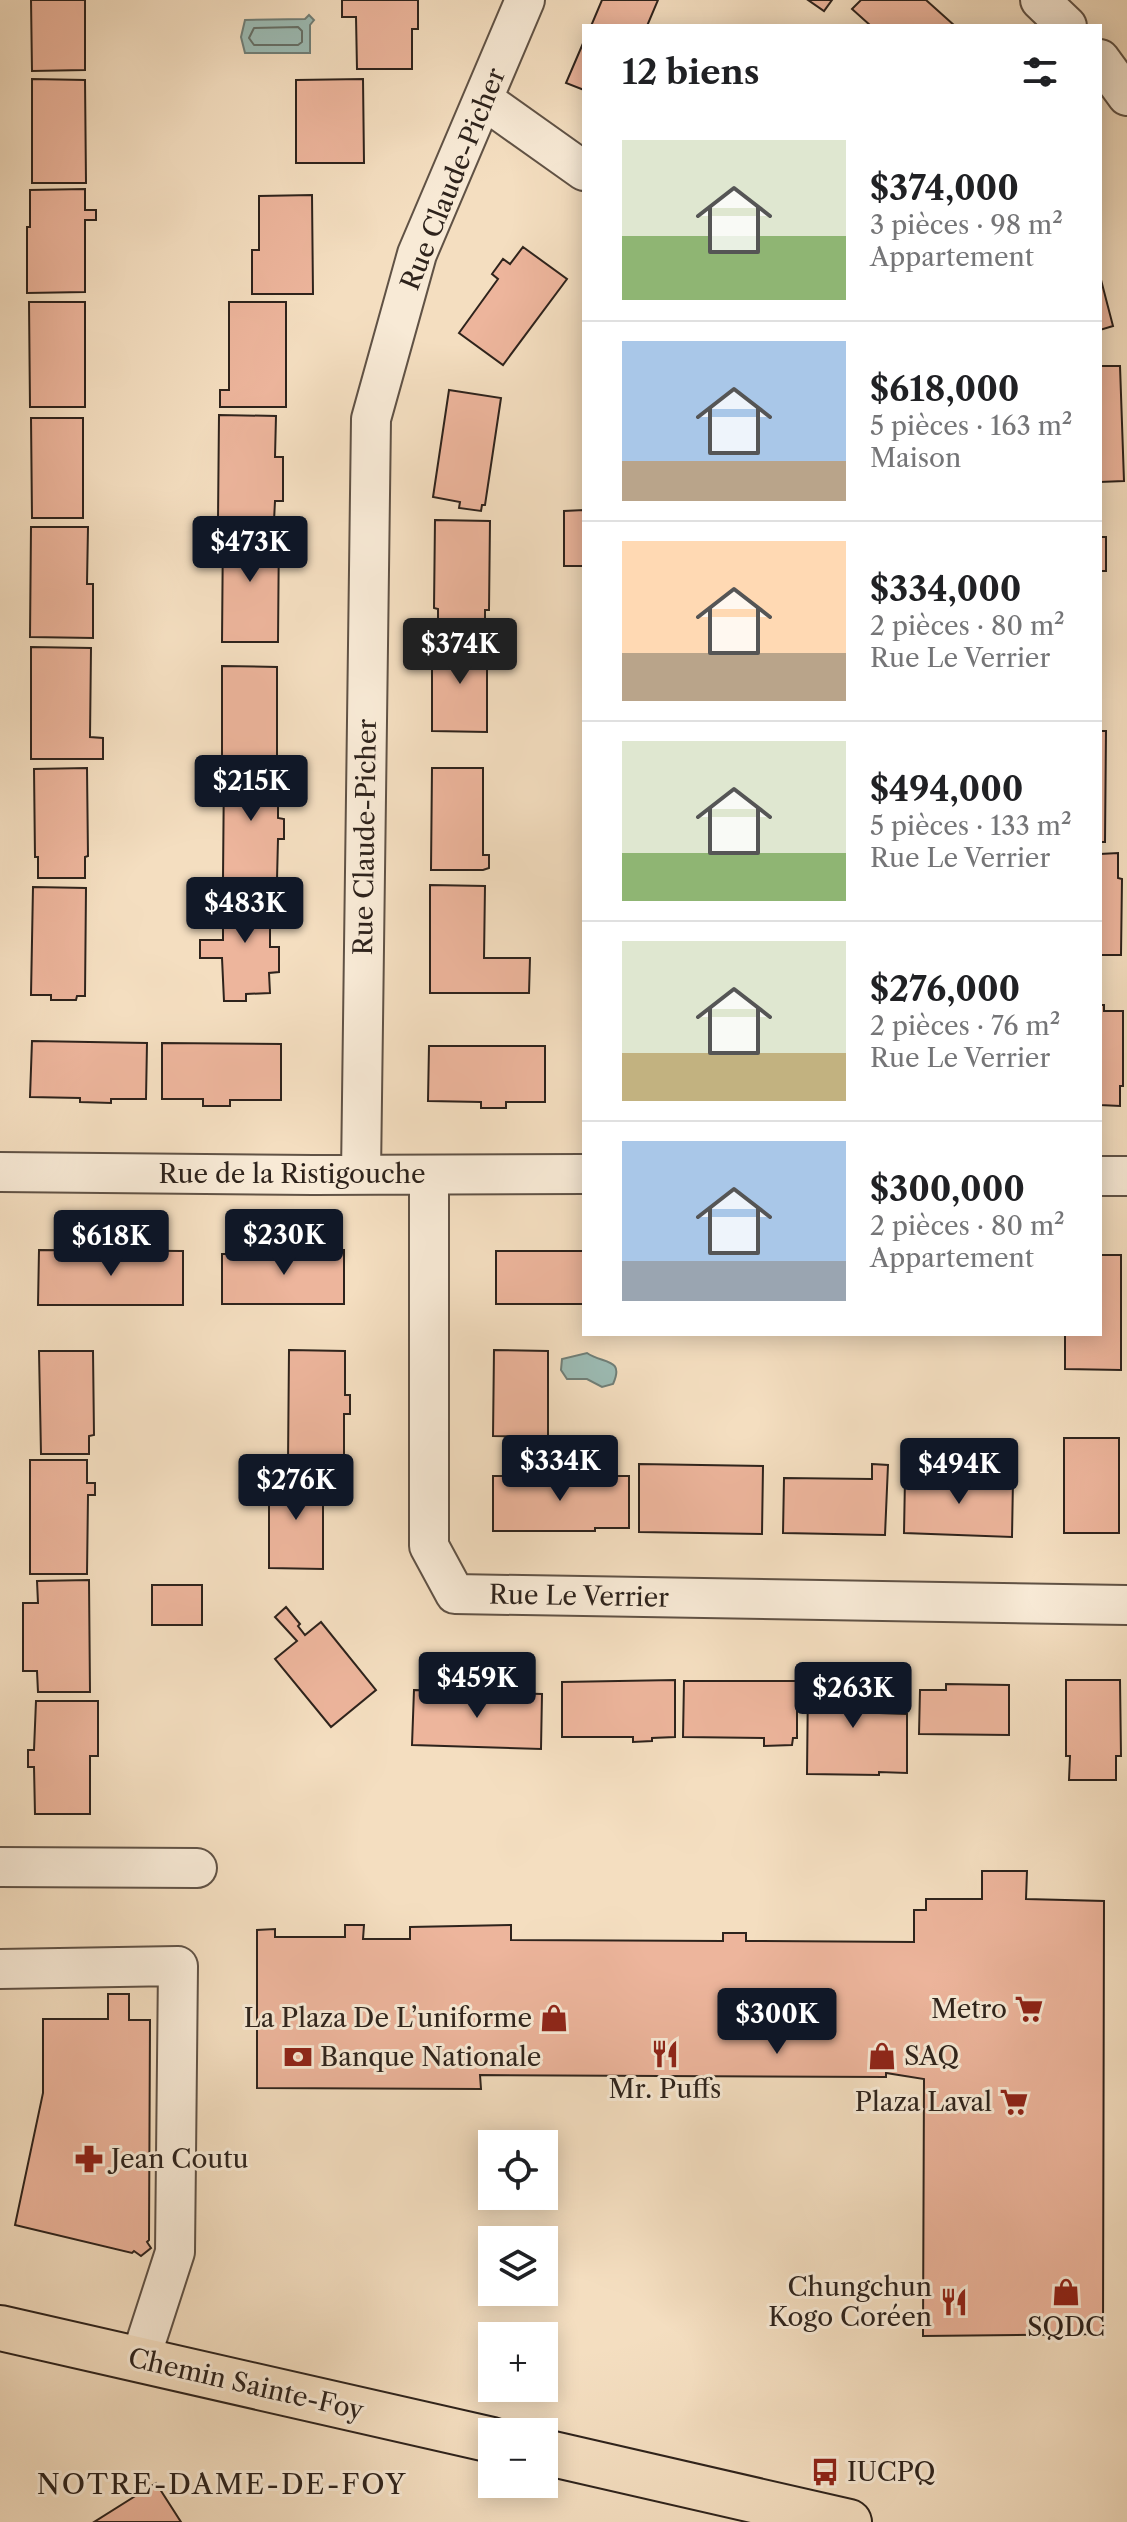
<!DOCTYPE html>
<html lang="fr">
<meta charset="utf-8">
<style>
body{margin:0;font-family:"Libre Caslon Text",serif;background:#f6f6f6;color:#202124;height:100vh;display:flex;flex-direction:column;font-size:30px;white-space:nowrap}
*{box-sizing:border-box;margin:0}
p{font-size:26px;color:#757577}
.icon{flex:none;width:44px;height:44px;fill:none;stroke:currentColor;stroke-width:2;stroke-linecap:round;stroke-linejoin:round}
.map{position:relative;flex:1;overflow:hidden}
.details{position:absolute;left:582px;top:24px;width:520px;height:1312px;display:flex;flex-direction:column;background:#fff;border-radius:0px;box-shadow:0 4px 20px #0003}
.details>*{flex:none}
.tools{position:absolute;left:478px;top:2130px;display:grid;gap:16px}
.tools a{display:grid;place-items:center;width:80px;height:80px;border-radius:0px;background:#fff;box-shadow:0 4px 20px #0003;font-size:40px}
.price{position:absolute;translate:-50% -68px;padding:0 18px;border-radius:8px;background:#111827;color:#fff;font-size:26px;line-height:52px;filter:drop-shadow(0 2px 4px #0008)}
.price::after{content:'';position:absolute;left:50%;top:48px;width:24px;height:18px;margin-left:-12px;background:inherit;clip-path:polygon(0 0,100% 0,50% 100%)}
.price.on{background:#222;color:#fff}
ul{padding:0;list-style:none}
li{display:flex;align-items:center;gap:24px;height:200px;padding:0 40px}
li+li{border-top:2px solid #e0e0e0}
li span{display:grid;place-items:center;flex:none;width:224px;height:160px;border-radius:0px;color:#555}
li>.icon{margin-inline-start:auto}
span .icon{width:96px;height:96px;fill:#fffc;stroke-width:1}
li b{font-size:34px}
h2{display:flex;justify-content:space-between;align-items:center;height:96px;padding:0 40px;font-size:34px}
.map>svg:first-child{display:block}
.water{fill:#9cbcb5;stroke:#707f78;stroke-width:2}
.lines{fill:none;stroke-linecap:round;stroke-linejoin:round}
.shore{stroke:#657068;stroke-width:2}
.building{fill:#edb59c;stroke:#2e231c;stroke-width:2}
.minor-casing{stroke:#605245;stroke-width:42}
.major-casing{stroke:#2e231c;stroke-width:48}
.minor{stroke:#f8ead6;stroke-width:38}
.major{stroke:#f4dec0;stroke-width:44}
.labels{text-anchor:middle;stroke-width:6;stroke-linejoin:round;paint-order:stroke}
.street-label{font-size:26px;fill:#2e231c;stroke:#f8ead6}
.poi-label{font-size:26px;fill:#2e231c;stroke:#f8ead6;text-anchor:end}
.neighbourhood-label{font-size:28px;letter-spacing:2px;fill:#2e231c;stroke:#f8ead6}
</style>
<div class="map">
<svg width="1127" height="2522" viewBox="0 0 1127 2522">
<rect width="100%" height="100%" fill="#f4dec0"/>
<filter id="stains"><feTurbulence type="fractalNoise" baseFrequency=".0025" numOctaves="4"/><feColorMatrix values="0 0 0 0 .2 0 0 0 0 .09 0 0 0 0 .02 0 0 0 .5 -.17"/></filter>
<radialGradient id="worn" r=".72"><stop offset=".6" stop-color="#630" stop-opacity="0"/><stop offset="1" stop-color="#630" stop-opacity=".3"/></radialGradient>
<!-- water -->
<path class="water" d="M309 15 314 20 310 25V53H245L241 37 245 20 305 19Z
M587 1353C603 1364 625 1358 613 1384L602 1387 587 1379H567L561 1370 562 1359Z"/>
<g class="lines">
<!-- shore -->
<path class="shore" d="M298 27 302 31V42L298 45H254L249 38 254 28Z"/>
</g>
<!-- building -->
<path class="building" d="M31 0H85V70L32 71Z
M342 0H418V29H412V69H357L356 17H342Z
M602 0H658L647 26H591Z
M808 0H832L824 11Z
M861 0H926L955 26H871L852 9Z
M584 41V90L566 83Z
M32 79 85 80 86 183H32Z
M363 79 364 163H296V80Z
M85 189V210H96V220H85V292L27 293V227H30V190Z
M312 195 313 294H252V250H259V196Z
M523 247 567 279 503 365 459 333 498 279 492 274 503 259 510 264Z
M1100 276 1113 326 1100 330Z
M29 302H85V407H30Z
M229 302H286V407H220V390H229Z
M1100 366H1120L1124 481 1100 482Z
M449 390 501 398 485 505H482L481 511 459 508 460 502 433 497Z
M219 415 276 416 275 457H283V501H275L274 521 218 520Z
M31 418H83V518H32Z
M584 510V566H564V511Z
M435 520 490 521 489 610H485V630H438V609L434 608Z
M223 526H279L278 642H222Z
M31 527H88L87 584H93V638L30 637Z
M1100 537H1106V571H1100Z
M432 641H487V732L432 731Z
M31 647 91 648 90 737 103 738V759H31Z
M222 666 277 667V759L222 758Z
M1100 731H1106L1105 842H1100Z
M224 766 278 767V818L284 819V839H278L277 880 223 879Z
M87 768 88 856 85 857V878H38V857H35L34 769Z
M432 768H483V855H489V868L483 870H431Z
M1118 853V878L1122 879 1121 955H1100V854Z
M430 885 485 886 484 958H530L529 993H430Z
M33 887 86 888 85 996H77L76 1000H51V995H31Z
M223 891H270V947H279V972L269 973 270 993 246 994V1001H224L222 958H200V940H223Z
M1100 1005H1104V1011H1123V1086H1120V1106L1100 1105Z
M32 1041 147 1043 146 1099H111V1103L80 1102V1098L30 1097Z
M162 1043 281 1044V1100H230V1106H203V1099H162Z
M429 1046H545V1102H506V1108H481V1102L428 1101Z
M39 1250 183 1251V1305H38Z
M249 1250H344V1304H222V1254H249Z
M496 1251H584V1304H496Z
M1100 1255H1121V1370L1065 1369V1334H1100Z
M289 1350 345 1351V1395H350V1414H344V1464L288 1463Z
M494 1350 548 1351V1437L493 1436Z
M39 1351H93L94 1435 89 1436V1454H41Z
M1064 1438H1119V1533H1064Z
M30 1460H87V1483H95V1495H88L87 1574H30Z
M639 1464 763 1466 762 1534 639 1532Z
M872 1464 888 1465 885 1535 783 1533 784 1478 872 1479Z
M544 1469H563V1476H629V1528H595V1531H493V1476H544Z
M958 1469H974V1478L1013 1479 1012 1537 904 1533 905 1478H958Z
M323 1476V1569L269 1568V1477Z
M89 1580 90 1692H38L37 1671H23V1603H38L37 1581Z
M152 1585H202V1625H152Z
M286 1607 300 1624 298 1626 305 1635 321 1622 376 1690 331 1727 275 1659 297 1641 275 1617Z
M834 1674H854L853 1682H880V1713L907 1714V1773L879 1772V1775L807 1774 808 1681 834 1682Z
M675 1680V1737L652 1738V1741L633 1742V1737H562V1682Z
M1066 1680H1120L1121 1756H1116V1780H1069L1070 1756H1066Z
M684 1681H797V1738H793L792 1745 764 1746V1738L683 1737Z
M946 1684 1009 1685V1735L919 1734 920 1690H946Z
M414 1690 542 1694 541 1749 412 1745Z
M36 1701H98V1756H90V1814H35L34 1767H28V1750H34Z
M982 1871H1027L1026 1899 1104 1901 1103 2334 923 2336 924 2079 886 2073V2077L480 2075 481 2089 257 2088V1930L275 1929V1937H345V1925H364L363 1939H410V1927L511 1925V1940L723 1941V1933H746V1941L914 1942V1910H926V1899H982Z
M108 1994H129V2020H150L149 2240 147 2242 151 2248 141 2256 134 2251 132 2253 15 2225 43 2093V2019H108Z
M156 2483 181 2522H94Z"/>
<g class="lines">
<defs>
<path id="minor" d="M1040 0 1067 26
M1100 59 1127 96
M484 100 584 171
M0 1172 313 1175 584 1174
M361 1174 371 419 417 254 525 0
M429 1175V1546L455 1594 1127 1605
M1100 1176H1127
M0 1867 197 1868
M0 1969 178 1966 175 2252 140 2360"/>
<path id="major" d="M0 2328 492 2440
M544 2452 849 2522"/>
</defs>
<!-- minor casing -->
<use href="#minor" class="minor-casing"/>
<!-- major casing -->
<use href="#major" class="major-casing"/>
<!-- minor -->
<use href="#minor" class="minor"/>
<!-- major -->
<use href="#major" class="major"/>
</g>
<!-- icons -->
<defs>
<symbol id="supermarket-bare" viewBox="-9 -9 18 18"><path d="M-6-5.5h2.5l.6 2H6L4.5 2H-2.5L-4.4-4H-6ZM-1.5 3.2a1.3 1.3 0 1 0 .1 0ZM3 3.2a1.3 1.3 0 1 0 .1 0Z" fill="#8f2418" stroke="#f8ead6" stroke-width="2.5" paint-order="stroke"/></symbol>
<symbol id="shop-bare" viewBox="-9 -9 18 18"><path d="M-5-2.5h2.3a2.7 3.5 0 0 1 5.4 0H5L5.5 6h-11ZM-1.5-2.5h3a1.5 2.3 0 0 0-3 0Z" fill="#8f2418" stroke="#f8ead6" stroke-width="2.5" paint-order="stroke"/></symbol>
<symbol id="restaurant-bare" viewBox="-9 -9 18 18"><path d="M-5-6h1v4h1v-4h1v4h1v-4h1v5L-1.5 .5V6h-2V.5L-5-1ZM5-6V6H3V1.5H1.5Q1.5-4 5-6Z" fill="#8f2418" stroke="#f8ead6" stroke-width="2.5" paint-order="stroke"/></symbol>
<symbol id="bank-bare" viewBox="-9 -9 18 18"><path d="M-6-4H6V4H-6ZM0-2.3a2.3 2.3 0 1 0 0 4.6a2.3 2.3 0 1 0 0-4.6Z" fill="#8f2418" stroke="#f8ead6" stroke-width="2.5" paint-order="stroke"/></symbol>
<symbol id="pharmacy-bare" viewBox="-9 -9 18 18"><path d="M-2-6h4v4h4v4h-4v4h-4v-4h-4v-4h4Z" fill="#8f2418" stroke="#f8ead6" stroke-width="2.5" paint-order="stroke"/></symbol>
<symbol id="bus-bare" viewBox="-9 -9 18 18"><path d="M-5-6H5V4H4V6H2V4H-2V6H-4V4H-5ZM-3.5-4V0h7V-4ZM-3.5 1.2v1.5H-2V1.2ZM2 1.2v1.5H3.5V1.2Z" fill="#8f2418" stroke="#f8ead6" stroke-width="2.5" paint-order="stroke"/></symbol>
</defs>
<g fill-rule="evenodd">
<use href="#supermarket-bare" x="1009" y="1989" width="40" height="40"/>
<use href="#shop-bare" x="534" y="1998" width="40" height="40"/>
<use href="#restaurant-bare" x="645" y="2034" width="40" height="40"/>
<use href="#shop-bare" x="862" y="2036" width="40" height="40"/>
<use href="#bank-bare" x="278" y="2037" width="40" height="40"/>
<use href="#supermarket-bare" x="994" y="2082" width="40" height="40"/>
<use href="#pharmacy-bare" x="69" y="2139" width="40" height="40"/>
<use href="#shop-bare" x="1046" y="2272" width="40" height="40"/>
<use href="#restaurant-bare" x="934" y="2282" width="40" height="40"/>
<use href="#bus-bare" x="805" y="2452" width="40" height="40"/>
</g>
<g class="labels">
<!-- street labels -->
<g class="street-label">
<text transform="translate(453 179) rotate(-68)" y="9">Rue Claude-Picher</text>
<text transform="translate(365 837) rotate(-89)" y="9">Rue Claude-Picher</text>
<text x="292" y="1183">Rue de la Ristigouche</text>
<text transform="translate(579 1596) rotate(1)" y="9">Rue Le Verrier</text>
<text transform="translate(246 2384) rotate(13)" y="9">Chemin Sainte-Foy</text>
</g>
<!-- poi labels -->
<g class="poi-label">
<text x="1007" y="2018">Metro</text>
<text x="532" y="2027">La Plaza De L’uniforme</text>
<text x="904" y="2065" text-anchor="start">SAQ</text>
<text x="320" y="2066" text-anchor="start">Banque Nationale</text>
<text x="665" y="2098" text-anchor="middle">Mr. Puffs</text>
<text x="992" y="2111">Plaza Laval</text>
<text x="111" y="2168" text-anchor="start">Jean Coutu</text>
<text x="932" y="2296">Chungchun<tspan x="932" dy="30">Kogo Coréen</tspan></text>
<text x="1066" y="2336" text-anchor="middle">SQDC</text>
<text x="847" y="2481" text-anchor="start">IUCPQ</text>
</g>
<!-- neighbourhood labels -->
<g class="neighbourhood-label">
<text x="222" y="2494">NOTRE-DAME-DE-FOY</text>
</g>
</g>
<rect width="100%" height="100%" filter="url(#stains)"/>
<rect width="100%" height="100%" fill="url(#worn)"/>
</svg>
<div class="tools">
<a><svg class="icon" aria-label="locate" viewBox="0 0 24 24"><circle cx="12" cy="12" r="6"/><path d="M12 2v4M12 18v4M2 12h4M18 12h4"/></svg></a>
<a><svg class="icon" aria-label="layers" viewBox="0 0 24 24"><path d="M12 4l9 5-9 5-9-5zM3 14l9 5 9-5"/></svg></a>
<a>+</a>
<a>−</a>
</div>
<b class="price" style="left:250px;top:584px">$473K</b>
<b class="price on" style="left:460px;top:686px">$374K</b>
<b class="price" style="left:251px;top:823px">$215K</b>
<b class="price" style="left:245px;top:945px">$483K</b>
<b class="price" style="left:284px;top:1277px">$230K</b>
<b class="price" style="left:111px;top:1278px">$618K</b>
<b class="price" style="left:560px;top:1503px">$334K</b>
<b class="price" style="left:959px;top:1506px">$494K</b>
<b class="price" style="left:296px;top:1522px">$276K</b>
<b class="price" style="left:477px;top:1720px">$459K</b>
<b class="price" style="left:853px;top:1730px">$263K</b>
<b class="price" style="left:777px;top:2056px">$300K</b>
<section class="details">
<h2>12 biens<svg class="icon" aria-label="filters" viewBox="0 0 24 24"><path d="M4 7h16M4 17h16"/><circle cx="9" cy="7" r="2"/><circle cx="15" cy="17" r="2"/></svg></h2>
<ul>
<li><span style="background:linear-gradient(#dfe7d0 60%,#8fb573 0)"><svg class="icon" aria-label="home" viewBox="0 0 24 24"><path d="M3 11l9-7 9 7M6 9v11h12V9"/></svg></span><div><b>$374,000</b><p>3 pièces · 98 m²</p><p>Appartement</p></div></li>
<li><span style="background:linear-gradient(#a9c7e8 75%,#b9a48a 0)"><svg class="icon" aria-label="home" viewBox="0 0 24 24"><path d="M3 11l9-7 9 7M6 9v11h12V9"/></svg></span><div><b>$618,000</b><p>5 pièces · 163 m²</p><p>Maison</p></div></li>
<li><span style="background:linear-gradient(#ffd9b3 70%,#b9a48a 0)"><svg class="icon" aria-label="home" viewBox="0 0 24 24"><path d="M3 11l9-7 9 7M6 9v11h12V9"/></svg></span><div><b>$334,000</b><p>2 pièces · 80 m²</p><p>Rue Le Verrier</p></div></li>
<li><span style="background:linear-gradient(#dfe7d0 70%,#8fb573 0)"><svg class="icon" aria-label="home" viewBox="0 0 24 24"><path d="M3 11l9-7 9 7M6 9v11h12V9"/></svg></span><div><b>$494,000</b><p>5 pièces · 133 m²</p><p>Rue Le Verrier</p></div></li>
<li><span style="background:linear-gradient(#dfe7d0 70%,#c2b280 0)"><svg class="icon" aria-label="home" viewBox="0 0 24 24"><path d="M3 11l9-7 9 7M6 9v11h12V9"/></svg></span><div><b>$276,000</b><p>2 pièces · 76 m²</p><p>Rue Le Verrier</p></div></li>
<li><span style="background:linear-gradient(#a9c7e8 75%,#9aa5b1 0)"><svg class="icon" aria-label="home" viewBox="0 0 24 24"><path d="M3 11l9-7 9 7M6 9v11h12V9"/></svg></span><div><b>$300,000</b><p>2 pièces · 80 m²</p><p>Appartement</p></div></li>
</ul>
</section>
</div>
